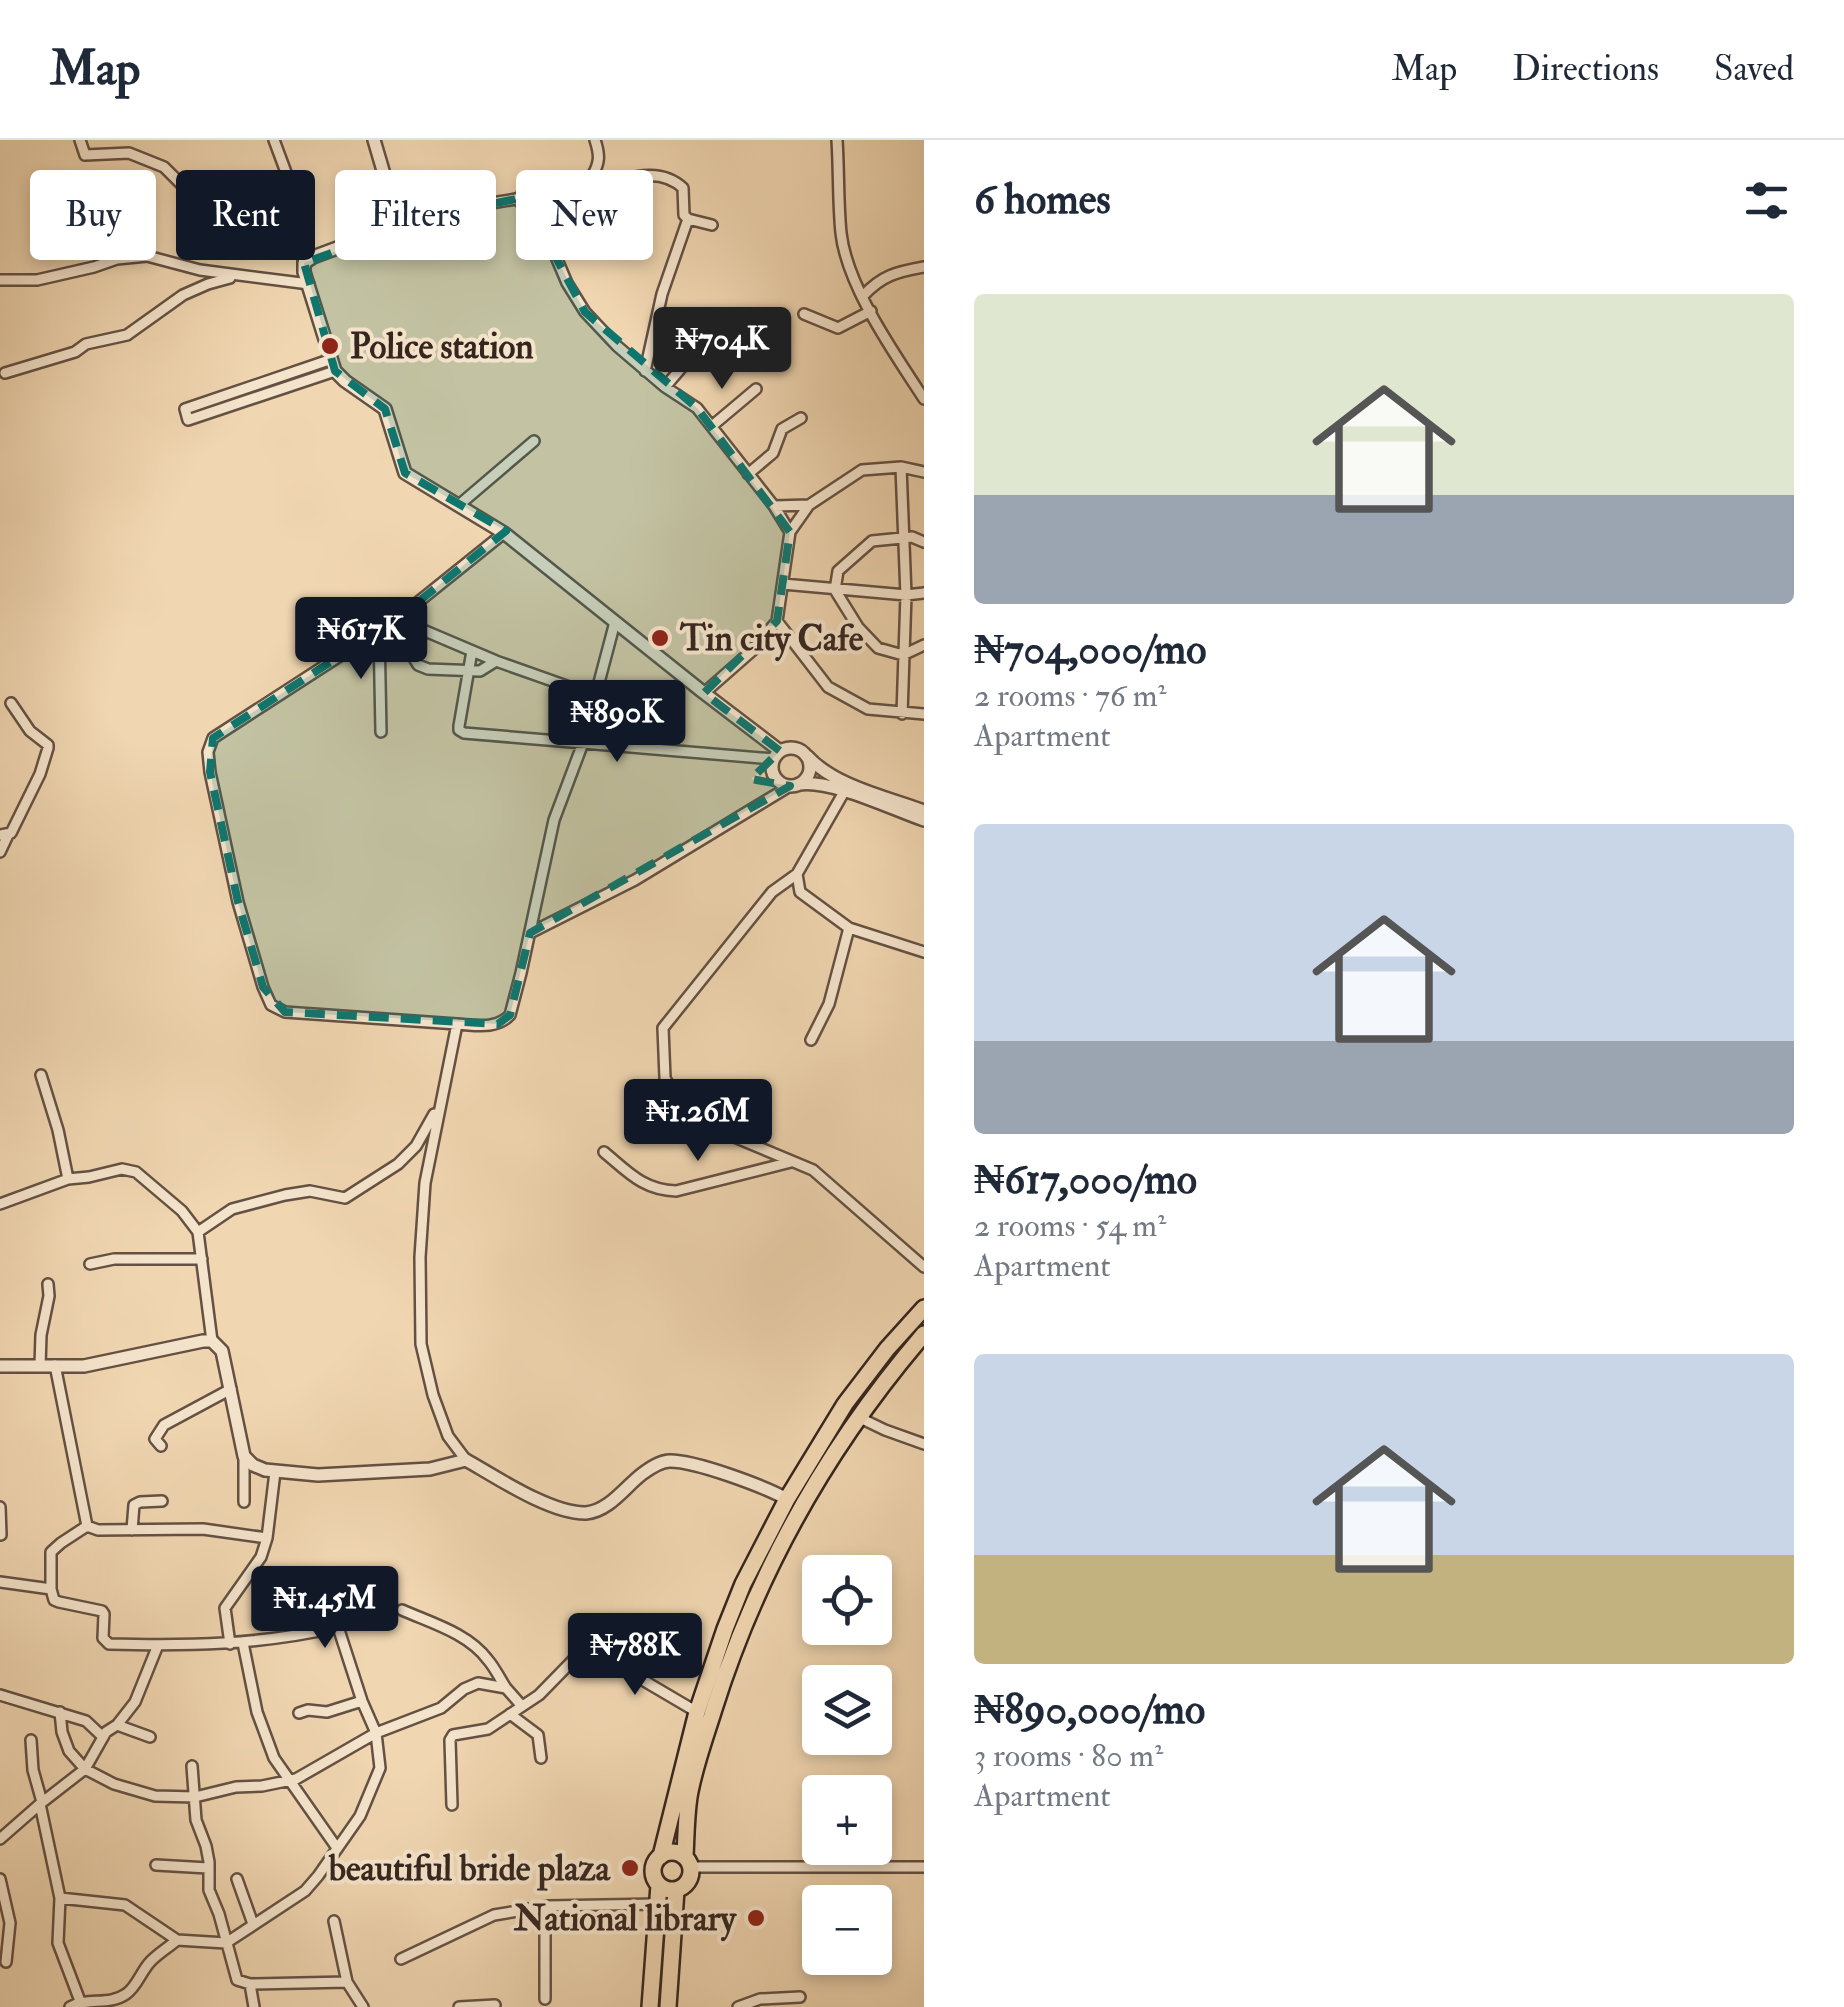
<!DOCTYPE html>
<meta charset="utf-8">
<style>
body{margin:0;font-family:"IM FELL Double Pica",serif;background:#f6f6f7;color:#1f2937;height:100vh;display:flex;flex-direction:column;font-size:38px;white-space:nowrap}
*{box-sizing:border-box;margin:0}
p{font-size:32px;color:#747a83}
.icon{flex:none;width:55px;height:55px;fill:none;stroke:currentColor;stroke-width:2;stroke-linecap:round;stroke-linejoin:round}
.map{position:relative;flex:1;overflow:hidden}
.side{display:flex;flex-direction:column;background:#fff;width:920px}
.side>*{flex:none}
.banner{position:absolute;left:30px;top:30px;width:742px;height:90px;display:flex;gap:20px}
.tools{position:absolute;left:802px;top:1415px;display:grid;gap:20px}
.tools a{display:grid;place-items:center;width:90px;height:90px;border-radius:10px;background:#fff;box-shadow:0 5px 15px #0003;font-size:50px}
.price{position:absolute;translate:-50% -85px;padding:0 22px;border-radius:10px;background:#111827;color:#fff;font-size:32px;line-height:65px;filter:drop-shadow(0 2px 5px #0008)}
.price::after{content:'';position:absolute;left:50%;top:60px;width:30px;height:22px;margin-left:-15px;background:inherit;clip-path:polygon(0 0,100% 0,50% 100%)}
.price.on{background:#222;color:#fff}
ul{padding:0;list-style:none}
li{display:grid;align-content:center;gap:20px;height:530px;padding:0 50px}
li span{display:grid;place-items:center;height:310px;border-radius:10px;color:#555}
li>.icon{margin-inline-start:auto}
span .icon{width:180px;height:180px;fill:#fffc;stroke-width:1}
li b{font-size:42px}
h2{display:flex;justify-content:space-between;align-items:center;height:120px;padding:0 50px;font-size:42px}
.pill{padding:0 35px;border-radius:10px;background:#fff;box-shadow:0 5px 15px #0003;font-size:35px;line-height:90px}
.pill.on{background:#111827;color:#fff}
header{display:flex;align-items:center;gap:60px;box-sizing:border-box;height:140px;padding:0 50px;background:#fff;border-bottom:2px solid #e0e1e3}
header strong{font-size:48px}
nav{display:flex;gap:55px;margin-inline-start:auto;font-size:35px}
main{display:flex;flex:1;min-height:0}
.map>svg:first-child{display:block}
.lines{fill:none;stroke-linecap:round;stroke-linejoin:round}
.minor-casing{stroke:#645143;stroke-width:14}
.tertiary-casing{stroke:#645143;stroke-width:16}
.trunk-casing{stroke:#35251e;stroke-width:20}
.minor{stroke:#f5e4cc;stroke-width:9}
.tertiary{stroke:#f5e4cc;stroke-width:11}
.trunk{stroke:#f0d6b1;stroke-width:15}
.marked{fill:#0f766e;fill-opacity:0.2;stroke:#0f766e;stroke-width:8;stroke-dasharray:20 12;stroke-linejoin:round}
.poi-dot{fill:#8f2418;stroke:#f5e4cc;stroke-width:4}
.labels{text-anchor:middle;stroke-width:8;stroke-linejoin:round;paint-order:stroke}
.poi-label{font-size:35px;font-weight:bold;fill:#35251e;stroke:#f5e4cc;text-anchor:start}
</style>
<header>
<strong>Map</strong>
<nav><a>Map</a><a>Directions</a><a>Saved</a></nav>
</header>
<main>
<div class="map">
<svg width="924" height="1867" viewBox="0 0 924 1867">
<rect width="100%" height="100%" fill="#f0d6b1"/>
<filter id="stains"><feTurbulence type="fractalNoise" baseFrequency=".002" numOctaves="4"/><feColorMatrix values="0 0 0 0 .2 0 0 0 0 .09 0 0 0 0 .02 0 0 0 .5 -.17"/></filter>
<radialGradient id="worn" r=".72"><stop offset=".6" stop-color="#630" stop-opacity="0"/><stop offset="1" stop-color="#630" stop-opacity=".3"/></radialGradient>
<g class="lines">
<defs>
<path id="minor" d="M80 0 85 15 129 13 164 27 192 55 213 68 298 99
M274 0 287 35 304 123
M837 0C839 31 838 63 841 93 847 147 895 214 924 259
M556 40C593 62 647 14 683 48L684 75 688 79 712 85
M575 40 592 36C600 23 600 15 595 0
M516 59 559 40
M55 64 112 50 119 59 121 78 147 116
M530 69 538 63 544 62 622 79
M399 85 479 65 516 59 530 69 548 98 567 143 585 172 617 206 665 247 697 268 774 366 790 392
M0 140H37L94 127 117 119 147 116 200 130 309 144
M863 156C882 135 897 132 924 127
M804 174 838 188 871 171
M332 219 185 269 188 280 335 231
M645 231 662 154 688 79
M5 233 75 212 86 204 127 195 183 155 208 144 230 138
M665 247 718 185
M712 286 756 249
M901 327 906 455 902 574
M924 332 901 327 862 330 809 365 790 392 777 481 828 547 868 569 924 574
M748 334 773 313 782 289 801 278
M459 365 534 301
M774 366 809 365
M504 393 397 479 213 598 208 612 210 632 238 762 263 847 271 865 285 872 457 884C475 885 496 890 510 875L521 833 554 680 583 603 615 482
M924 402 912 397 872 401 838 431 835 450 858 487 878 508 903 515 924 505
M783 444 906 455 924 453
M397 479 496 521 595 556
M409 484 415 520 418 525 428 529 480 531 496 521
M379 491 381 592
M472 511 459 586V590L464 593 774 619
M704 553 753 510 777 481
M844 652 797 734 800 752 849 788 924 812
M0 695 11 693 40 634 48 608V605L30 591 11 563
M0 712 8 695
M797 734 772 752 663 888 665 938 671 949 704 967 732 996 813 1030 924 1127
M530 793 635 740 790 646
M457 884 425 1043 420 1117 421 1204 433 1255 448 1296 466 1320
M811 900 829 864 849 788
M41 935 58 990 68 1039
M604 1012C628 1032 643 1050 676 1051L791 1022
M0 1064 68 1039 89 1037 122 1029 136 1032 182 1071 198 1092 212 1201
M198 1092 232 1069 285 1055 310 1051 345 1058 398 1024 416 1006 434 974
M90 1124 114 1119H202
M55 1225 87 1386
M40 1226 41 1195 49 1156 48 1144
M858 1277 885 1290 924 1304
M161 1306 155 1299 164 1285 231 1249
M244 1316V1362
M0 1367 1 1395
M132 1390 134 1365 140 1362 162 1361
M0 1442 51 1449 54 1460 59 1462 102 1471 104 1474 103 1498 109 1504C188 1506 260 1505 338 1487L362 1561 376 1593 380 1628 360 1676 318 1736 305 1751 226 1803 177 1800 125 1765 60 1758
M51 1449V1412L61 1403 87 1386 98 1390 203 1389 267 1398
M402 1470C431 1483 468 1493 488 1520 495 1528 500 1539 506 1548
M338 1487 331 1453C339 1441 358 1443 372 1441
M243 1503 257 1572 274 1618 337 1708
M230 1504 225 1468 261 1417 267 1398 275 1332
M0 1555 86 1581 103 1597
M60 1572 62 1592 69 1611 85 1629 114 1644 155 1656 195 1657 236 1647 262 1646 296 1639 376 1593 441 1568 464 1549 478 1543 506 1548 521 1565
M299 1573 308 1570 327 1572 362 1561
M510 1574 538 1595 541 1618
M117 1585 150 1597
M31 1600 33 1630 42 1662
M192 1626 196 1680 206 1706 209 1722V1750L219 1774 237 1840 250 1844 347 1842
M40 1664 60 1758 58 1803 80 1861
M452 1665 450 1600 453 1595 488 1589 539 1555 581 1512 588 1509 595 1512 697 1572
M0 1699 40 1664 85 1629 106 1592 117 1585 135 1562 158 1505
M156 1725 208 1728
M690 1727H924
M0 1739 10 1783 6 1822
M237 1739 253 1784
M545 1767V1859
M334 1781 347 1842 363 1867
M401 1819 494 1775 548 1766 658 1764
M250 1844 254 1867
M70 1867C87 1857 109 1866 126 1854 137 1847 141 1831 151 1821 159 1813 169 1807 177 1800
M459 1867 495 1865
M738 1867 760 1859 800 1857"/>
<path id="tertiary" d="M374 0 399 85 313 117 304 123V132L335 231 345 241 385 269 405 333 504 393 704 553 780 611
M772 627a19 19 0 1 1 38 0a19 19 0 1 1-38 0Z
M807 616C834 646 886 657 924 671
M799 644C831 639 892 669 924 680
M0 1226H84L203 1201H212L222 1211 244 1316 253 1325 265 1330 318 1335 430 1329 466 1320C496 1337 551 1374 586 1373 609 1371 625 1347 642 1334 650 1328 660 1321 670 1321 696 1321 763 1346 787 1359"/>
<path id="trunk" d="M653 1731a19 19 0 1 1 38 0a19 19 0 1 1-38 0Z
M661 1716 697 1572 725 1489 743 1444 787 1359 845 1264 887 1209 924 1168
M685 1717C686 1697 686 1677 689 1657 694 1627 705 1598 714 1569 758 1429 829 1305 924 1194
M650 1867 659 1745
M668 1867 676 1750"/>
</defs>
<!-- minor casing -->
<use href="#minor" class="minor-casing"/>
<!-- tertiary casing -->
<use href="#tertiary" class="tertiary-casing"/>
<!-- trunk casing -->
<use href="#trunk" class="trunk-casing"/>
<!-- minor -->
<use href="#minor" class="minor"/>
<!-- tertiary -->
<use href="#tertiary" class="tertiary"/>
<!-- trunk -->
<use href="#trunk" class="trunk"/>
</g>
<!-- marked area -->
<path class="marked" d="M516 59 530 69 585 172 697 268 790 392 777 481 704 553 780 611 751 639 790 646 530 793 510 875 498 884 285 872 263 847 238 762 210 632 213 598 397 479 506 391 405 333 385 269 335 231 304 123 435 75Z"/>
<!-- markers -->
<g class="poi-dot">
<circle cx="330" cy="206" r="10"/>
<circle cx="660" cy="498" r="10"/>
<circle cx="630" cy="1728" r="10"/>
<circle cx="756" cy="1778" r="10"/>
</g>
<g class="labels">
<!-- poi labels -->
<g class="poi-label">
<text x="350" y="218">Police station</text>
<text x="680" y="510">Tin city Cafe</text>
<text x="610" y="1740" text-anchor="end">beautiful bride plaza</text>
<text x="736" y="1790" text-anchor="end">National library</text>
</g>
</g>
<rect width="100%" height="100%" filter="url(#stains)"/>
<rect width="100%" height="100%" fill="url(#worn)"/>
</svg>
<div class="tools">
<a><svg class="icon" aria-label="locate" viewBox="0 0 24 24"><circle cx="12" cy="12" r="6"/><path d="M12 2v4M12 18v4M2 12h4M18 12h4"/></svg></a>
<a><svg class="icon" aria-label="layers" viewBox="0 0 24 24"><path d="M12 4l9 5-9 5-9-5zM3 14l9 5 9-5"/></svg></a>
<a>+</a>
<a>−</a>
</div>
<b class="price on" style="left:722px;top:252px">₦704K</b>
<b class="price" style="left:361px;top:542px">₦617K</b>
<b class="price" style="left:617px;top:625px">₦890K</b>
<b class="price" style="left:698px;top:1024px">₦1.26M</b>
<b class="price" style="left:325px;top:1511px">₦1.45M</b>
<b class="price" style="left:635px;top:1558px">₦788K</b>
<div class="banner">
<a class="pill">Buy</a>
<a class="pill on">Rent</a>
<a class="pill">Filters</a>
<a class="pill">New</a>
</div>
</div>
<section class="side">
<h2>6 homes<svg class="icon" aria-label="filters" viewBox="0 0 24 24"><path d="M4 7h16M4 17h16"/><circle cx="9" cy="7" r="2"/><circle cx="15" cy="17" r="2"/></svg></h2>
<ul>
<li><span style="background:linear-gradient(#dfe7d0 65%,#9aa5b1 0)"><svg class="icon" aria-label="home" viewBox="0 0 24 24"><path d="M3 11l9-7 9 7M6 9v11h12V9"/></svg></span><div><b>₦704,000/mo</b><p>2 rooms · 76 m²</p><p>Apartment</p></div></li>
<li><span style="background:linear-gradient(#c9d6e8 70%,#9aa5b1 0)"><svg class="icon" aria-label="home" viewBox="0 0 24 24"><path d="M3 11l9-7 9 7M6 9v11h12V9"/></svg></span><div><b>₦617,000/mo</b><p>2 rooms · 54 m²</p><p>Apartment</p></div></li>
<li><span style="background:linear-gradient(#c9d6e8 65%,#c2b280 0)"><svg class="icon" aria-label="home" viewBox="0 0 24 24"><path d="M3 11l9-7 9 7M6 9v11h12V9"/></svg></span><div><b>₦890,000/mo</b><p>3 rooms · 80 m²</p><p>Apartment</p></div></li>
</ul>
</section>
</main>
